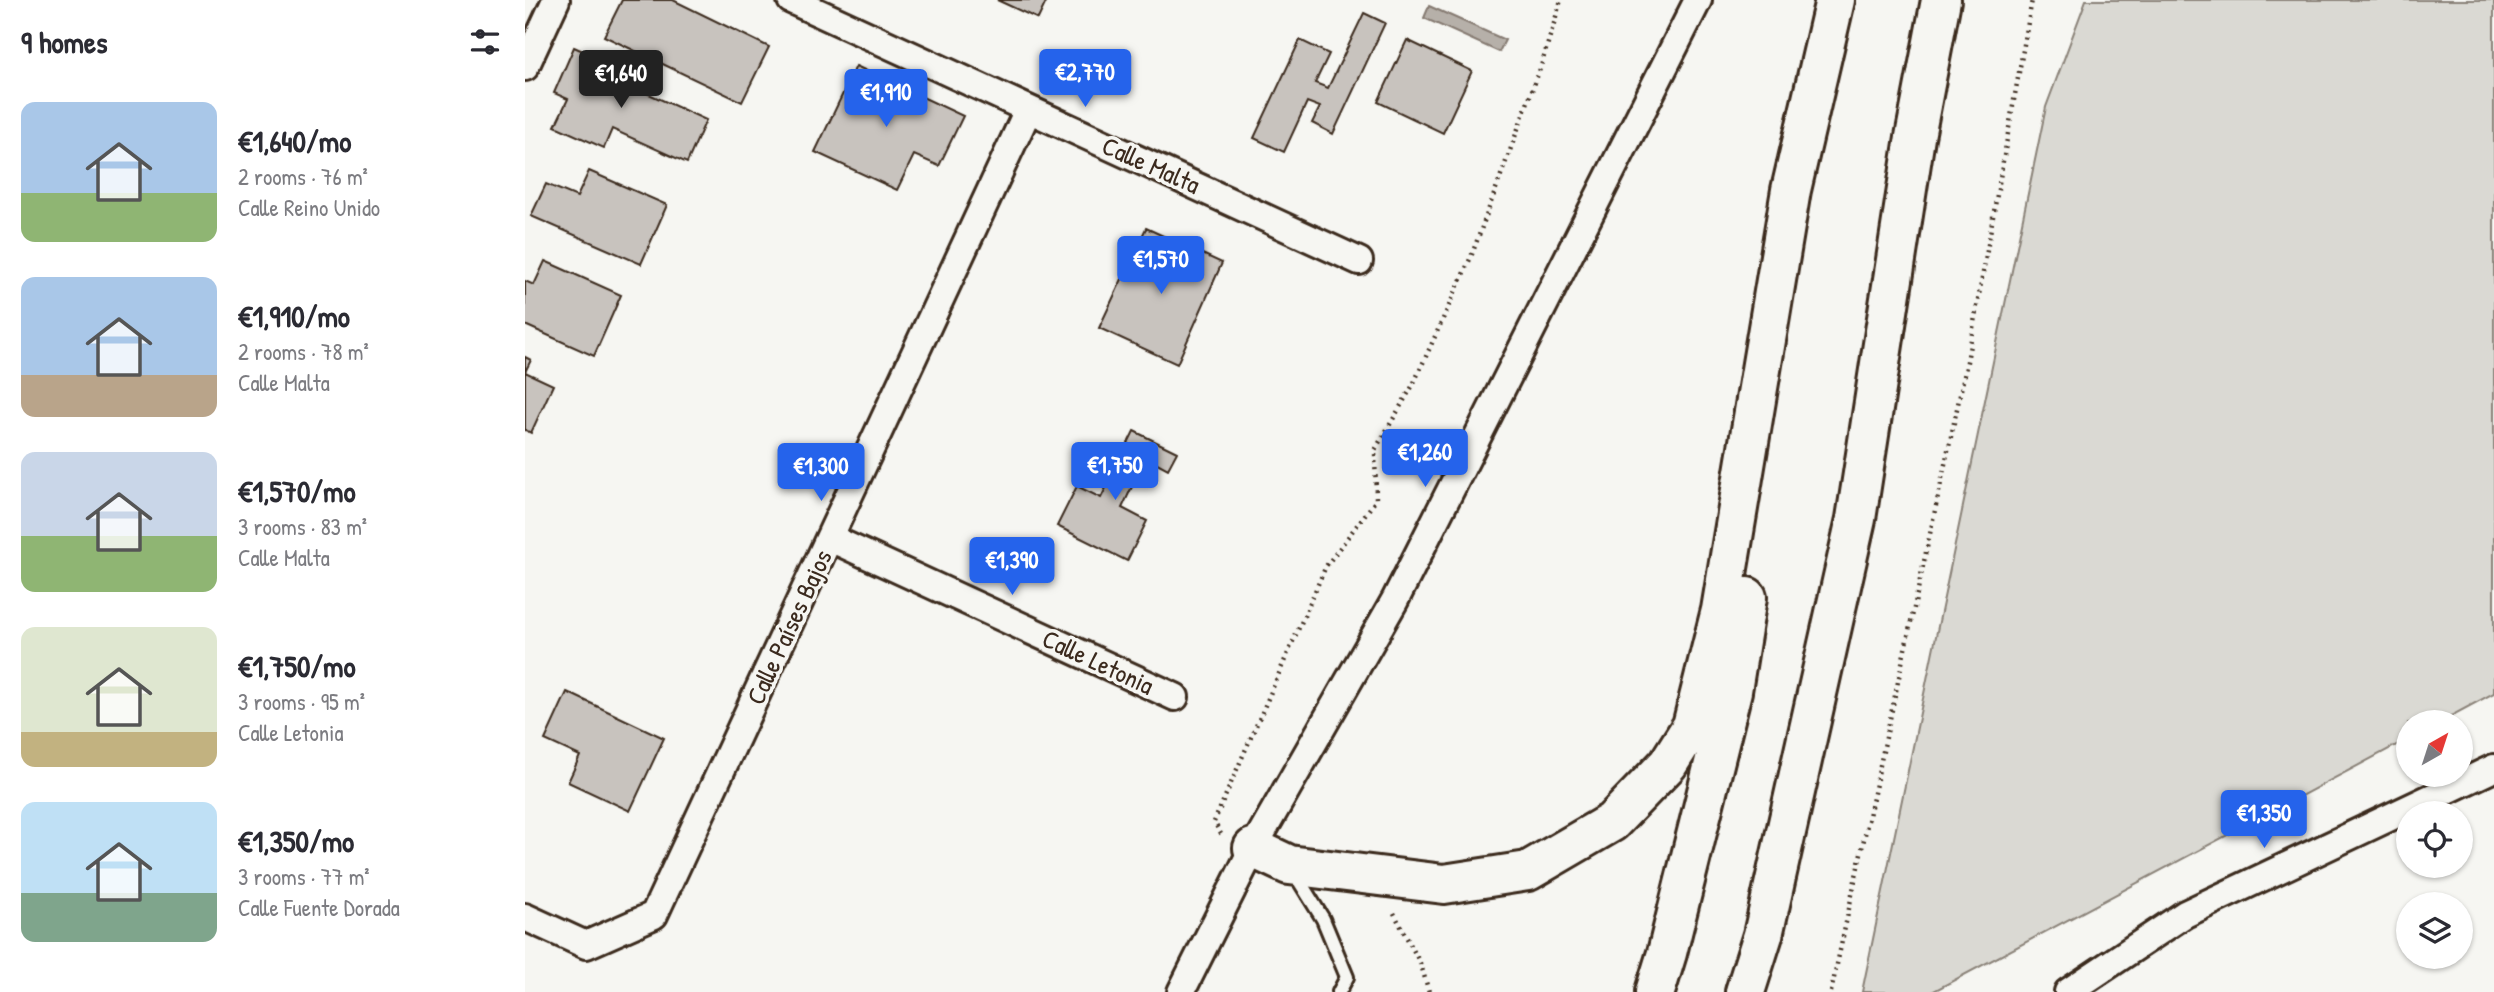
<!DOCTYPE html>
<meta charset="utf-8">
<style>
body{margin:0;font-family:"Patrick Hand",sans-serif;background:#f2f2f3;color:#2b2b33;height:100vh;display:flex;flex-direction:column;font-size:26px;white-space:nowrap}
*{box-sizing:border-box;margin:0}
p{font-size:23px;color:#7c7c81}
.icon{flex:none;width:38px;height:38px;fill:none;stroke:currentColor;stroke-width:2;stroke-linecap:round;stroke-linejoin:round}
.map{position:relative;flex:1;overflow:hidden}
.details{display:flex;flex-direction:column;background:#fff;width:525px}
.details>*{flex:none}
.needle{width:46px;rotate:39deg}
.tools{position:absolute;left:1871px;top:710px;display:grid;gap:14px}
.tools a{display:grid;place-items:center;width:77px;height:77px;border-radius:50%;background:#fff;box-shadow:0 2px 5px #0004;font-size:35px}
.price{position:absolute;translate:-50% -60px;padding:0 16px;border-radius:7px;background:#2563eb;color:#fff;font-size:23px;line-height:46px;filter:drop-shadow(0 2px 4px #0008)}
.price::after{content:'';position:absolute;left:50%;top:42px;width:21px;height:16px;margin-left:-10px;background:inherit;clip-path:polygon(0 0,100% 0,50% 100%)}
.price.active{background:#222;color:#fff}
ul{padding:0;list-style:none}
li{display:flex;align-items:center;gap:21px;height:175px;padding:0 21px}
li span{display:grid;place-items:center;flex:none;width:196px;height:140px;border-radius:14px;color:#555}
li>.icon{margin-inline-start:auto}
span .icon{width:84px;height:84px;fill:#fffc;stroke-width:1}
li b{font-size:30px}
h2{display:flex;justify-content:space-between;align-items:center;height:84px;padding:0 21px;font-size:30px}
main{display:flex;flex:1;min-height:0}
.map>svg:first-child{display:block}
.green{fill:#dad9d3;stroke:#8a8278;stroke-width:2}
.water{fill:#b6b0a9;stroke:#857a71;stroke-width:2}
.building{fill:#c8c3be;stroke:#3b2a1e;stroke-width:2}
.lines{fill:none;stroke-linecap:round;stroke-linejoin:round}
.lane-casing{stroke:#3b2a1e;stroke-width:18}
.street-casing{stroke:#3b2a1e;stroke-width:32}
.highway-casing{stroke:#3b2a1e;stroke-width:44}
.path{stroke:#3b2a1e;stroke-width:4.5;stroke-dasharray:2 5;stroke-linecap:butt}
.lane{stroke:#f6f6f2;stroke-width:12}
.street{stroke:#f6f6f2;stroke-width:26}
.highway{stroke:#f6f6f2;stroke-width:38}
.labels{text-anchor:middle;stroke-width:7;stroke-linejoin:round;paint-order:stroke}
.street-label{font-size:26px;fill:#3b2a1e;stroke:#f6f6f2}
</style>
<main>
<section class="details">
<h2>9 homes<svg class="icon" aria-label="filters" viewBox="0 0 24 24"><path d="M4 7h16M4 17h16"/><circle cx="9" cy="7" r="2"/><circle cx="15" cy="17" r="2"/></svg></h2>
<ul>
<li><span style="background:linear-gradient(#a9c7e8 65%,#8fb573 0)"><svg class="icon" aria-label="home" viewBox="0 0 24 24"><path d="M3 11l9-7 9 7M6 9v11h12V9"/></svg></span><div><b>€1,640/mo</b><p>2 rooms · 76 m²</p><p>Calle Reino Unido</p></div></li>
<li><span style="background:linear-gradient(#a9c7e8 70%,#b9a48a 0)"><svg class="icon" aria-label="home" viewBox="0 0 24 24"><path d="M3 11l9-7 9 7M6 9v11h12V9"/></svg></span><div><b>€1,910/mo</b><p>2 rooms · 78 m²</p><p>Calle Malta</p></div></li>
<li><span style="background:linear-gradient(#c9d6e8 60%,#8fb573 0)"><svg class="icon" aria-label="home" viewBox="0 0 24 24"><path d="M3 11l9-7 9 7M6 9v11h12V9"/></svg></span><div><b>€1,570/mo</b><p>3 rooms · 83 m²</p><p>Calle Malta</p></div></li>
<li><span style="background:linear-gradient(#dfe7d0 75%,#c2b280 0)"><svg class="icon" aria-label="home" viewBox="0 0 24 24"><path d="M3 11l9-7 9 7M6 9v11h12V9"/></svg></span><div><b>€1,750/mo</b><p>3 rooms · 95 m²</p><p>Calle Letonia</p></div></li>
<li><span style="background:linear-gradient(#bfe0f5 65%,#7fa58c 0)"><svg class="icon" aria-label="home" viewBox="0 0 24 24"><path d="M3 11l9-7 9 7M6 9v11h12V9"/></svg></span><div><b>€1,350/mo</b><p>3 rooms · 77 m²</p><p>Calle Fuente Dorada</p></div></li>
</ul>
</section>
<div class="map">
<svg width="1969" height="992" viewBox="0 0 1969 992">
<rect width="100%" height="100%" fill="#f6f6f2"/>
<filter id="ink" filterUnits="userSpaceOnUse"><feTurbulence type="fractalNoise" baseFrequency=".0143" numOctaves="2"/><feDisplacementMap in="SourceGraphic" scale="14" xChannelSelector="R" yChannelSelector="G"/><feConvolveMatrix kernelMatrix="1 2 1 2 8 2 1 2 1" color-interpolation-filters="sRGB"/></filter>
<g filter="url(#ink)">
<!-- green -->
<path class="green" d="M1561 0H1969V693L1913 723H1883V739L1407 992H1337L1521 107Z"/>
<!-- water -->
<path class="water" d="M904 6 980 40 974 52 899 18Z"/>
<!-- building -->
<path class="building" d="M97 0H148L244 47 217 102 79 36Z
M472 0H522L513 19Z
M839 13 860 23 808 134 787 123 795 107 782 102 759 152 729 138 775 40 804 54 790 83 803 88Z
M882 40 947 71 918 133 853 102Z
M49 47 85 63 80 74 181 120 162 163 87 129 79 148 30 126 43 99 29 93Z
M331 66 438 116 414 166 389 155 372 190 290 152Z
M64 171 142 205 116 264 6 216 21 184 52 197Z
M621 228 697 263 652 364 574 328Z
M20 261 96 295 69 356 0 325V281L9 285Z
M0 357 6 360 0 372 28 385 6 433 0 430Z
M609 431 652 452 643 469 621 457 597 508 622 521 602 561 532 526 552 486 576 498Z
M42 692 139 738 105 811 43 782 55 756 20 740Z"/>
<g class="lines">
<defs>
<path id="lane" d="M770 874 798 919 822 977 814 992"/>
<path id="street" d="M266 0 834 261
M0 67 31 0
M305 538 650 697
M0 917 61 945 129 915 503 110
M656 992 728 848 870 600 1173 0
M1543 992 1660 914 1969 768"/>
<path id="highway" d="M728 848 764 865 919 884 1003 871 1087 822 1143 764 1167 726 1196 610 1266 190 1310 0
M1130 992 1142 953 1207 691 1222 597
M1220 992 1238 935 1331 519 1390 137 1416 0"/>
</defs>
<!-- lane casing -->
<use href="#lane" class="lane-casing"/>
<!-- street casing -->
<use href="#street" class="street-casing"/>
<!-- highway casing -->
<use href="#highway" class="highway-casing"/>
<!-- path -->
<path class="path" d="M696 834 689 822 801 566 851 500 850 450 888 385 946 257 1016 66 1036 0
M869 913 896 965 904 992
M1306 992 1441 367 1507 0"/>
<!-- lane -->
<use href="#lane" class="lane"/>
<!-- street -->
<use href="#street" class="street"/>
<!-- highway -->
<use href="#highway" class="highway"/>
</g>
</g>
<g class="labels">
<!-- street labels -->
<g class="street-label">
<text transform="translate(626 165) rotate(24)" y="9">Calle Malta</text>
<text transform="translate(264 627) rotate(-65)" y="9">Calle Países Bajos</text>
<text transform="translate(573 662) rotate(25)" y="9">Calle Letonia</text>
</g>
</g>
</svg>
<div class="tools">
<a><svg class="needle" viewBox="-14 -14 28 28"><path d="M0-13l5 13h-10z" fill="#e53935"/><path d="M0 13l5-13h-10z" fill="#7c7c81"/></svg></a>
<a><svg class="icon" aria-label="locate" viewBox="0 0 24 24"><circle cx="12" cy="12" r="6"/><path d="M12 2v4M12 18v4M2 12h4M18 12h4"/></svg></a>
<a><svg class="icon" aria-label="layers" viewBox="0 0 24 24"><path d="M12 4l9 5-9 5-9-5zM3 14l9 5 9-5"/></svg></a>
</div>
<b class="price" style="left:560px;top:109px">€2,770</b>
<b class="price active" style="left:96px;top:110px">€1,640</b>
<b class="price" style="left:361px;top:129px">€1,910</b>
<b class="price" style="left:636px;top:296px">€1,570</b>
<b class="price" style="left:900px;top:489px">€1,260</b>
<b class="price" style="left:590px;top:502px">€1,750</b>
<b class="price" style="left:296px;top:503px">€1,300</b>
<b class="price" style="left:487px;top:597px">€1,390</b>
<b class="price" style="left:1739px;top:850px">€1,350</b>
</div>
</main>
